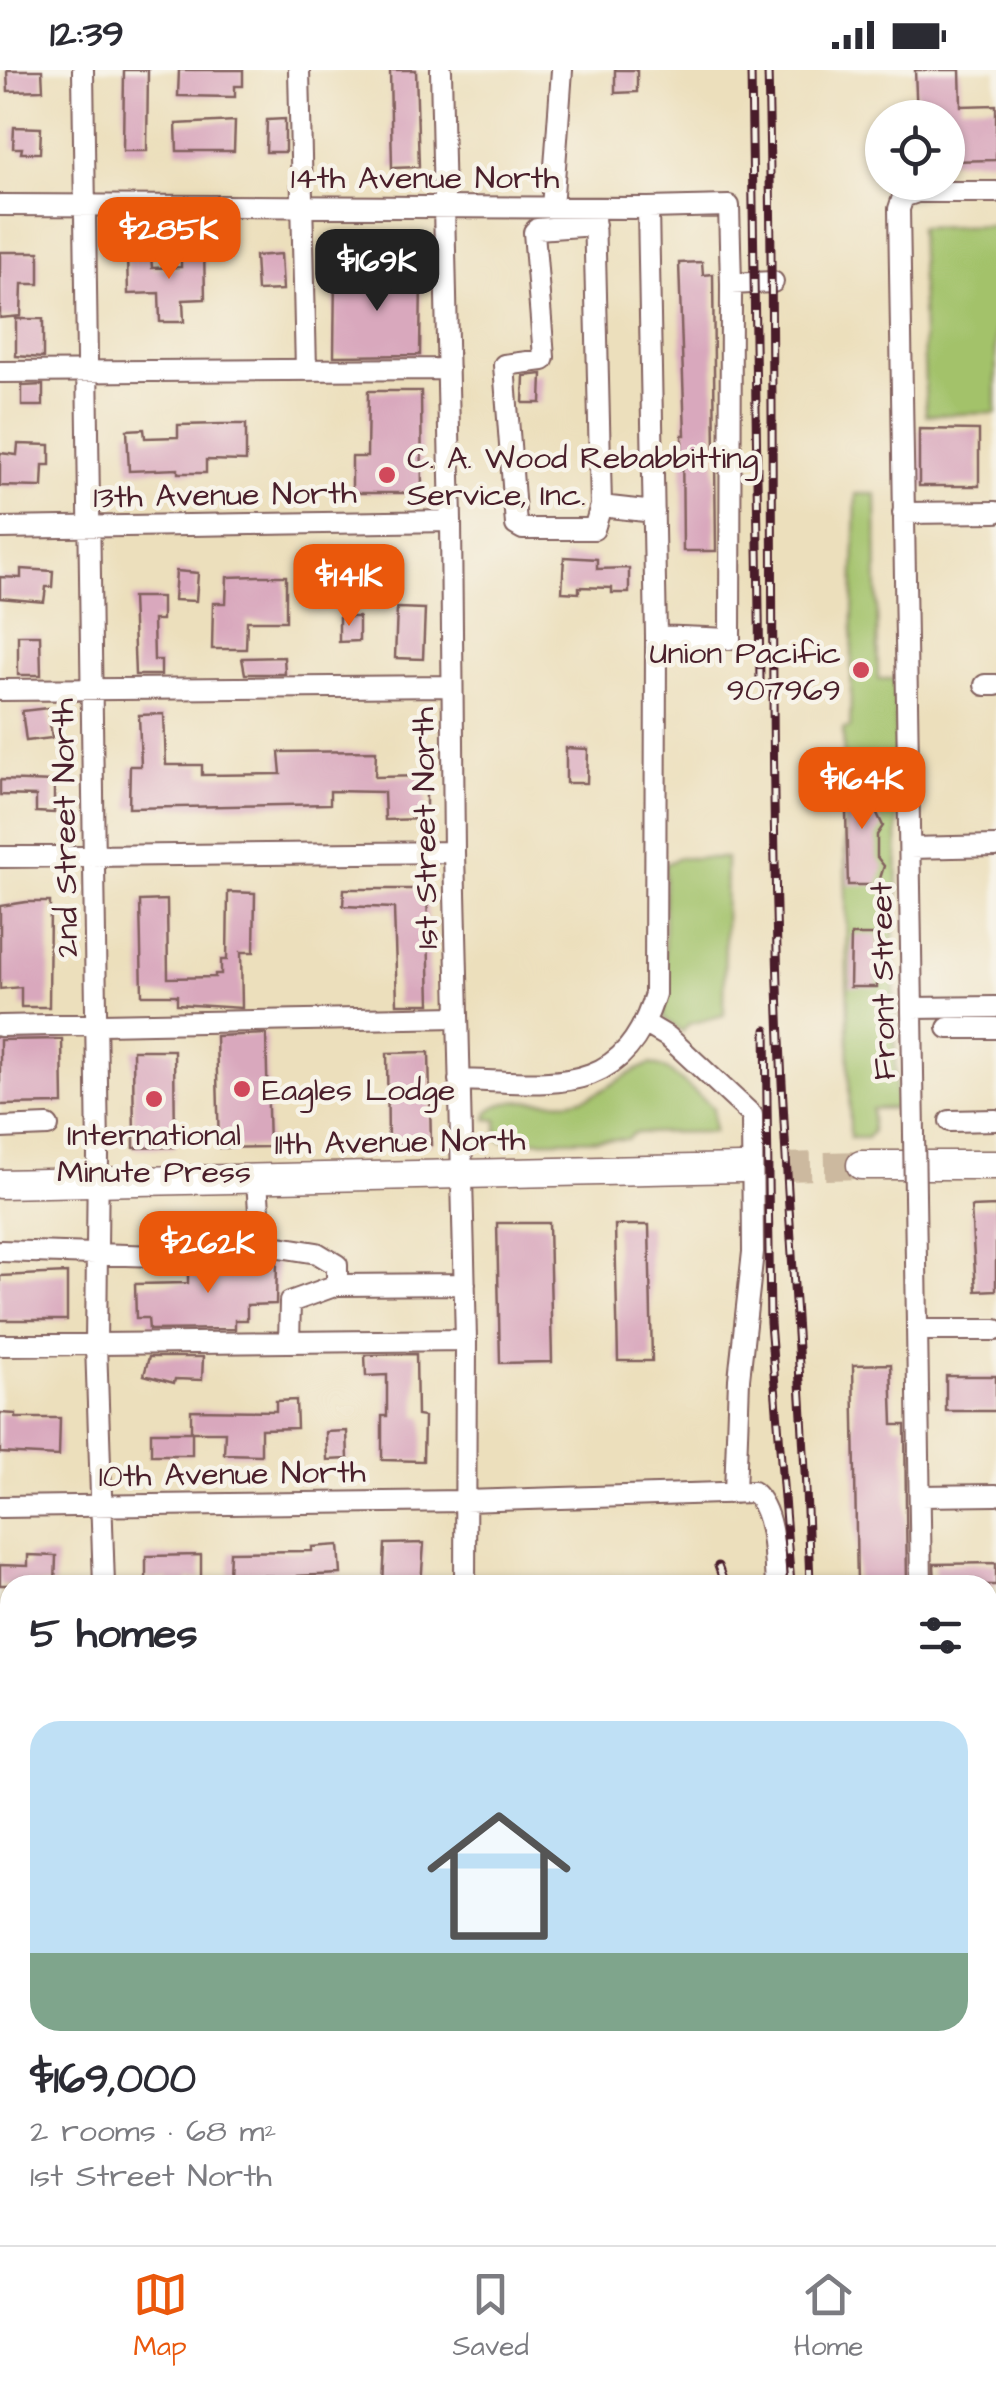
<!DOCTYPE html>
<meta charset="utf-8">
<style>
body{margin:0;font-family:"Architects Daughter",sans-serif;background:#f7f7f7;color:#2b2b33;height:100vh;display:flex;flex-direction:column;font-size:38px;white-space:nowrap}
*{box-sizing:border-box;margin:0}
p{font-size:32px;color:#7c7c81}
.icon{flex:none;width:55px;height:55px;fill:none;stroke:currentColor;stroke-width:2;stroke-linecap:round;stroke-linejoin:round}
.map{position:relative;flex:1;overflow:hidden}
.panel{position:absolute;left:0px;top:1505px;width:998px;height:670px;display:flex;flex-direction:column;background:#fff;border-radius:30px 30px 0 0;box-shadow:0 2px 8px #0004}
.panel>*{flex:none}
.controls{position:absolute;left:865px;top:30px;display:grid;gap:20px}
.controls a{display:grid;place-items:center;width:100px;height:100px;border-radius:50%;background:#fff;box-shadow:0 2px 8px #0004;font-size:50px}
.price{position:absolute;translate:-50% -85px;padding:0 22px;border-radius:20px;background:#ea580c;color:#fff;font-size:32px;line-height:65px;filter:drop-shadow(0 2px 5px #0008)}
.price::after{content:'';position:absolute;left:50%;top:60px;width:30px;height:22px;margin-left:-15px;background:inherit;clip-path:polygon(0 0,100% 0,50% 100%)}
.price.active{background:#222;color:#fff}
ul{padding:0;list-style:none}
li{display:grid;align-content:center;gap:20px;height:530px;padding:0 30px}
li+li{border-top:2px solid #e1e1e2}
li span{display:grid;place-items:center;height:310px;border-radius:30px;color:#555}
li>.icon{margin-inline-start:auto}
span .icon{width:180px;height:180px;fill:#fffc;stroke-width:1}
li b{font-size:42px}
h2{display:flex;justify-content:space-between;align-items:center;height:120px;padding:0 30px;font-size:42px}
.status{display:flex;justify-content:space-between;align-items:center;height:70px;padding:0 50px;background:#fff;direction:ltr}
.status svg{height:28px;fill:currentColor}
.tab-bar{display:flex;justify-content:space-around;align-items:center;height:140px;border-top:2px solid #e1e1e2;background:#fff;font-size:28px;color:#7c7c81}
.tab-bar a{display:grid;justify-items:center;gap:5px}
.tab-bar .active{color:#ea580c}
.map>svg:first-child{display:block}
.green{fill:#a3c26b;stroke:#76704b;stroke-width:2.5}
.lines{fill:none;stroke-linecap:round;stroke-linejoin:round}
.canal{stroke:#5db7da;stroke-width:20}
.building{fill:#d9a8bd}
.major-tunnel{stroke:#ccb99f;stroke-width:28;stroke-dasharray:28 14;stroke-linecap:butt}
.minor-casing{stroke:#83625e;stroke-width:24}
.major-casing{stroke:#83625e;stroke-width:31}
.minor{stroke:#fff;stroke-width:20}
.major{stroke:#fff;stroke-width:28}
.rail-casing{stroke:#4a1f2b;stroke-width:9}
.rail{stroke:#f7f3e8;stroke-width:5;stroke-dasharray:15;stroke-linecap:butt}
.minor-bridge-casing{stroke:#83625e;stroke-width:24;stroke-linecap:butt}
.minor-bridge{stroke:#fff;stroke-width:20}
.poi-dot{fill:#d1495b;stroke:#f7f3e8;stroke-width:4}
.labels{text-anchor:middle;stroke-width:9;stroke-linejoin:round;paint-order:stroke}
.street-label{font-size:32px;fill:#4a1f2b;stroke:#f7f3e8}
.poi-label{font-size:32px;fill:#4a1f2b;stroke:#f7f3e8;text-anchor:start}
</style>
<div class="status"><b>12:39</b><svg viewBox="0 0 49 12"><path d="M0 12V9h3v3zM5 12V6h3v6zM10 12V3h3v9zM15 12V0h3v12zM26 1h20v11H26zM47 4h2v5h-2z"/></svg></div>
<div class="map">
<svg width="996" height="2175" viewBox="0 0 996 2175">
<rect width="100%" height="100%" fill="#f7f3e8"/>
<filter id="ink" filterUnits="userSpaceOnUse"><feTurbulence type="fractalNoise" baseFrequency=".01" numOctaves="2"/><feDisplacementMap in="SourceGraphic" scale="20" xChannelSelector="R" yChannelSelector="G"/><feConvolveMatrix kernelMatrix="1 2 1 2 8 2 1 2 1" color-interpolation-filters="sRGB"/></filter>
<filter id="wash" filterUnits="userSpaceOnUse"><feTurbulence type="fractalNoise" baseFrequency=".0048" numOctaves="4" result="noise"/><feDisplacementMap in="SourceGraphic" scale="40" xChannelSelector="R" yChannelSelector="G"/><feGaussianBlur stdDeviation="2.25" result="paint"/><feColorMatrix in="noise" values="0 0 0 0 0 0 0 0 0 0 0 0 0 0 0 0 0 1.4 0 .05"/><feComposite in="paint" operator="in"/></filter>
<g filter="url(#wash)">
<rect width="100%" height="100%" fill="#ecdfbc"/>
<!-- green -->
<path class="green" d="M996 155V343L926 345 919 157Z
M856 424H876L878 609H895L898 825H893L896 1038 872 1039V1062L867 1068H850L843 659 850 658Z
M679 788H726L724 945 689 954 682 962 664 948 665 794Z
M651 994 667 999 707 1032 713 1038 714 1062 634 1063 627 1069 504 1071 497 1068V1050L487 1049 488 1042C506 1024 548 1034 572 1031 603 1026 623 1003 651 994Z"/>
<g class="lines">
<!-- canal -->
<path class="canal" d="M0 2086H10"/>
</g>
<g id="blocks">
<!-- building -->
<path class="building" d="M7 0H42L43 20 8 21Z
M124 0H148L147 81H123Z
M179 0H243V16H235V27L178 26Z
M390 0H416L419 97 392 98Z
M615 0H637V22L615 23Z
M915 0H960L961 36 996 35V90L948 91V48H917Z
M285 49V82H266L267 50Z
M235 51 234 81H177L176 54Z
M14 57 41 58 40 83H21L22 78H13Z
M204 177 205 229 183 230 184 252H160L159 223 128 224 127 185H151L152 198 181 197V178Z
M0 182H39V214H22L21 246 0 248Z
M281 184 283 220 257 221 255 186Z
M702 192 703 205 713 204 716 481H683L682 365H685L679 193Z
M335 202 421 204 420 285 334 286Z
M16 249H43V288L16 286Z
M542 304 541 333H523L524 306Z
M43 315V336H22V316Z
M368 321H421L422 423H352V387H367Z
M222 354H246V391L206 390V403H178V399L129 401 127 360 144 359 145 368 178 367V355Z
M919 359 979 360V416H919Z
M18 374 50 375V395H43L42 417 0 416V383L17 385Z
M564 487 597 489V499L629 498V523H612V518L579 517V523L562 522Z
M21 499 53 501 52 517H46L44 532 0 528V507L21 508Z
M176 501 198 503 196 531 174 530Z
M259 506H286V551H247L246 579H212L213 533H226L227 507Z
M132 527H162V550H153L154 590H161V605H135Z
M397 538 425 539 423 589 395 588Z
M339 547H359V571L339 572Z
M18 565H40L41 605H18Z
M284 587 285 604H245L242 588Z
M48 638 52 668 26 671 22 641Z
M164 644 166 695H202V705L281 704 279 682 376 681 375 707 426 706V749L385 750 384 722 330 721V734L129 738 130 696H141L139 645Z
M566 678 588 679 587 713H566Z
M845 707H875V739L883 756 877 765V787L884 796 878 815H848Z
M0 710 54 712V743L36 742V726L0 725Z
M344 819H427L430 934H397L394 838 343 836Z
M228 822 255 823 254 882H241L242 938 177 934V925H142L140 831 167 830 168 908 215 907V904H221V890H227Z
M26 832H50L49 937H21V917L0 919V836Z
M851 865H878L877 917H850Z
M266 964 269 1077 219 1078 216 966Z
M62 969 63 1034 0 1035V970Z
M133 980H174L175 1077 134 1078Z
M429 982 431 1075H388L387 983Z
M996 1136V1220L976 1221 971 1137Z
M497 1153H549L552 1292 500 1293Z
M615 1155H649L652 1291H618Z
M277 1192 276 1234 247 1235V1250H235V1259L149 1260 148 1248H136L135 1214 188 1213V1193Z
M67 1203V1250H0V1206Z
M416 1284 417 1346 424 1347 423 1391 382 1390V1346H387V1305L366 1306 365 1285Z
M149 1287H203L202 1310 175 1309 174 1313 144 1305Z
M891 1294 893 1355H905L907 1515H857L853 1295Z
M946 1306H996V1341H946Z
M296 1330 297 1358 261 1359V1385L224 1384 225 1362H191V1340L276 1341V1331Z
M0 1343 16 1344V1348H60L59 1386 0 1383Z
M347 1361 348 1389 327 1390 326 1362Z
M151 1362H192V1385H151Z
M424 1473 421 1515H383L385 1474Z
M339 1475 341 1504 297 1506V1510L272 1512V1506L229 1505 230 1482 312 1481V1477Z
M28 1485 56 1486 55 1515H0V1495L28 1496Z
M201 1485V1509H188V1515H169L168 1509 146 1510V1486Z
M996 1493V1515H935L934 1494Z"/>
</g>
</g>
<g filter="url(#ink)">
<use href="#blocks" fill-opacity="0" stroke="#83625e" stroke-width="2.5"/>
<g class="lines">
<!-- major-tunnel -->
<path class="major-tunnel" d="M741 1098 861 1095"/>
<defs>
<path id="minor" d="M83 0 98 1085 96 1274 104 1515
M299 0 306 300
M441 0 451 451 454 782 466 1270 465 1515
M0 135 648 138 729 136 731 214 773 212
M552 138 562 0
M594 141 601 436 654 442
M595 155 537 159 534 162 544 287 543 290 504 295 516 455 523 459H594L601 436
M0 302 448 299
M903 443 996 442
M0 458 451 451
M656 566 730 569 731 214
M985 615H996
M0 620 452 616
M910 778 996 776
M0 787 454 782
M912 938 996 937
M646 954 668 967 752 1045 753 1182 739 1309 735 1423
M0 956 457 947
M948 958H996
M459 1010C548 1012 623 1031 655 924L656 566 648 138
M950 1051 996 1050
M0 1058 48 1056
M914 1064 899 139 903 127 917 122H996
M257 1109 261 1174
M915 1126 921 1515
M0 1181 158 1186 183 1178 261 1174 317 1183 337 1195V1215L465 1214
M917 1260H996
M289 1272 290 1232 337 1215
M0 1275 466 1270
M920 1426 996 1425
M0 1437 465 1431 753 1422C775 1441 774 1487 776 1515
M988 1588H996
M0 1602H10
M988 1751H996
M0 1756H10
M0 1926H10
M988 2074H996
M452 2175V2165
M760 2175 761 2165"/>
<path id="major" d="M861 1095H996
M0 1114 741 1098"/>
</defs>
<!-- minor casing -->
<use href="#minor" class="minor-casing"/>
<!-- major casing -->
<use href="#major" class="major-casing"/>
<!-- minor -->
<use href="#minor" class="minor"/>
<!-- major -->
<use href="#major" class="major"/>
<defs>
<path id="rail" d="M751 0 760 610
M768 0C776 315 768 630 779 945 786 1135 804 1324 810 1515
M766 960 770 1253 791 1515
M718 1496 725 1515
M819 2165 820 2175
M665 2175 672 2165"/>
</defs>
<!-- rail casing -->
<use href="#rail" class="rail-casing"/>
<!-- rail -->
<use href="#rail" class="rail"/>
<defs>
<path id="minor-bridge" d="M914 1064 915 1126"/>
</defs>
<!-- minor-bridge casing -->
<use href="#minor-bridge" class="minor-bridge-casing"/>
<!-- minor-bridge -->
<use href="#minor-bridge" class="minor-bridge"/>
</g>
</g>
<!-- markers -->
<g class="poi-dot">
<circle cx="387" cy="405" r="10"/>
<circle cx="861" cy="600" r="10"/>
<circle cx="242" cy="1019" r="10"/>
<circle cx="154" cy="1029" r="10"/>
</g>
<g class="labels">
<!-- street labels -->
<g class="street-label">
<text x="425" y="118">14th Avenue North</text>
<text transform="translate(225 424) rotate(-1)" y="11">13th Avenue North</text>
<text transform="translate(64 758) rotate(-91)" y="11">2nd Street North</text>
<text transform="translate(424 758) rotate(-91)" y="11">1st Street North</text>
<text transform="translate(882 911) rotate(-91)" y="11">Front Street</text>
<text transform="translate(400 1071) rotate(-1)" y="11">11th Avenue North</text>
<text transform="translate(232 1403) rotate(-1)" y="11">10th Avenue North</text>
</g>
<!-- poi labels -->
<g class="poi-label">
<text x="407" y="398">C. A. Wood Rebabbitting<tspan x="407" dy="37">Service, Inc.</tspan></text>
<text x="841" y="593" text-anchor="end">Union Pacific<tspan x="841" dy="37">907969</tspan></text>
<text x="262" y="1030">Eagles Lodge</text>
<text x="154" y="1075" text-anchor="middle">International<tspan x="154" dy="37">Minute Press</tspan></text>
</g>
</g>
</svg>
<div class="controls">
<a><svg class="icon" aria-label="locate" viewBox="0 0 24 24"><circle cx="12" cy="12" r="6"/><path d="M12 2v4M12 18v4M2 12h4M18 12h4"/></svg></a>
</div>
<b class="price" style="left:169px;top:212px">$285K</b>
<b class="price active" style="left:377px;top:244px">$169K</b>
<b class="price" style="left:349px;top:559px">$141K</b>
<b class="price" style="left:862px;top:762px">$164K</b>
<b class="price" style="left:208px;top:1226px">$262K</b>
<section class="panel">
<h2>5 homes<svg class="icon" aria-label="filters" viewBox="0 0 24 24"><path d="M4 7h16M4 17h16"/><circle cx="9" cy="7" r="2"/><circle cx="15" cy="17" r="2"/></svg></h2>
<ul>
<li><span style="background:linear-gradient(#bfe0f5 75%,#7fa58c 0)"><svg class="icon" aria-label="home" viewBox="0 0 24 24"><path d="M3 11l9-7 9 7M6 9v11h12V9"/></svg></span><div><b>$169,000</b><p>2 rooms · 68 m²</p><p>1st Street North</p></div></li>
</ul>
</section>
</div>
<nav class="tab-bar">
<a class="active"><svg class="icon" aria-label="map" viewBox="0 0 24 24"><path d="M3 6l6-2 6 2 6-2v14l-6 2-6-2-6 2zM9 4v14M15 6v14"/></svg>Map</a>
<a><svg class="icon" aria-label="saved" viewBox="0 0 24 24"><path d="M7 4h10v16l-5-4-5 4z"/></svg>Saved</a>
<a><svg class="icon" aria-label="home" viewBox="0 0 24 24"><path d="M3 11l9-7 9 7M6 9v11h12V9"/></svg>Home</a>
</nav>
